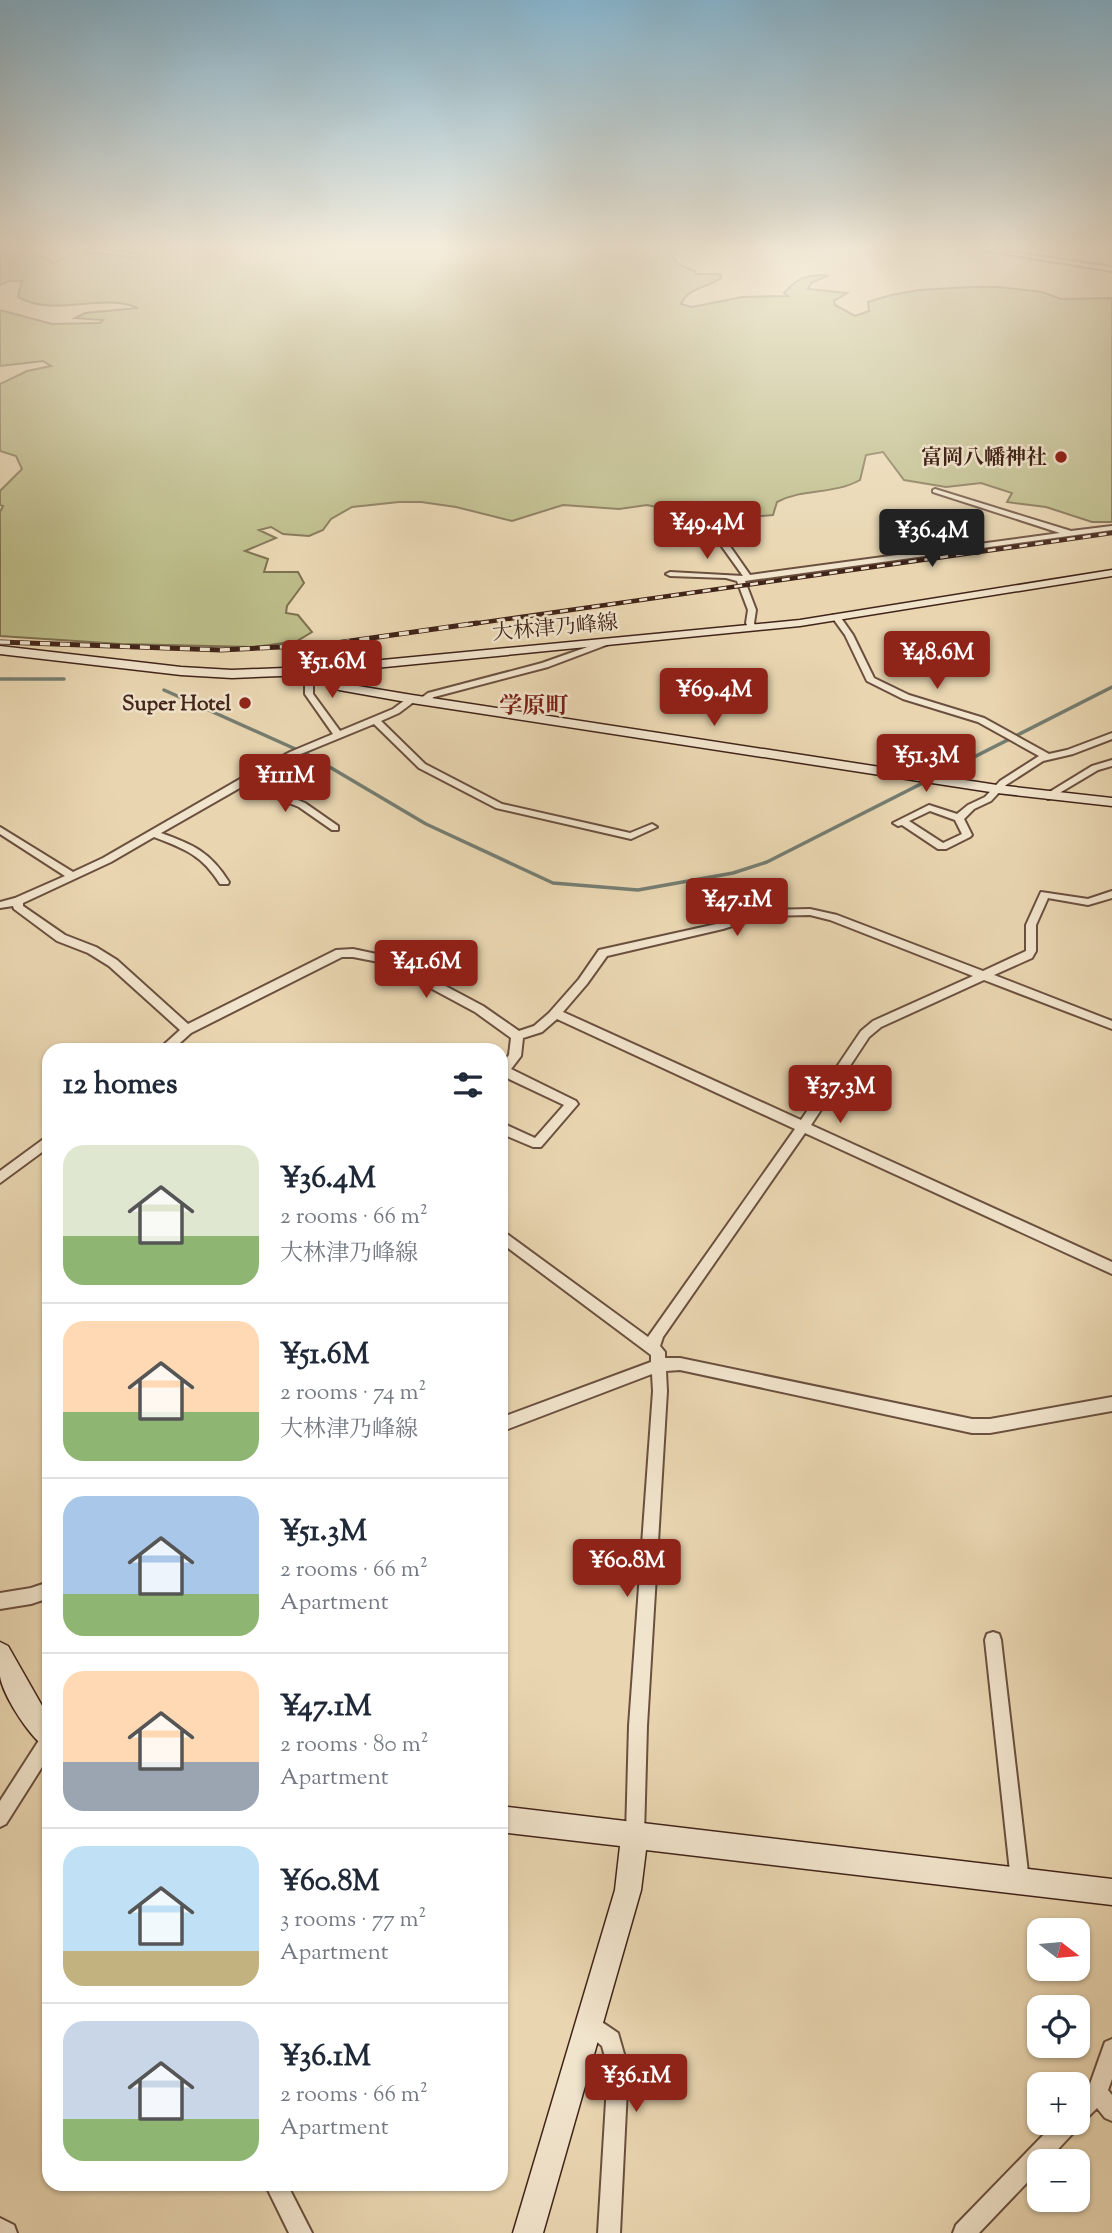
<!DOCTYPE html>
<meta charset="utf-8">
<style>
body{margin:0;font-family:"Sorts Mill Goudy","Noto Serif JP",serif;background:#f6f6f7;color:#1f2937;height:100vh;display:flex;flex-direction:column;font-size:26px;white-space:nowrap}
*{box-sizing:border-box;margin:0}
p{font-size:23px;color:#747a83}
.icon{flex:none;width:38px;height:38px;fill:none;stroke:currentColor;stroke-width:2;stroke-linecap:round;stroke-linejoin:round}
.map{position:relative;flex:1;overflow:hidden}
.side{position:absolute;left:42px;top:1043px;width:466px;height:1148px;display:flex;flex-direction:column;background:#fff;border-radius:21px;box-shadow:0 2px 5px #0004}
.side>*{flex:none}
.needle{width:46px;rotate:106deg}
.tools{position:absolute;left:1027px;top:1918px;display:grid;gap:14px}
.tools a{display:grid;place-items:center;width:63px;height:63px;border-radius:14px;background:#fff;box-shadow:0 2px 5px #0004;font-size:35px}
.price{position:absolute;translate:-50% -60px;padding:0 16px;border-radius:7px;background:#8f2418;color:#fff;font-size:23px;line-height:46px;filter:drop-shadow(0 2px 4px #0008)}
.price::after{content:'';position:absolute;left:50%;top:42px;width:21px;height:16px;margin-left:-10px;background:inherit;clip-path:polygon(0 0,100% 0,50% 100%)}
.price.current{background:#222;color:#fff}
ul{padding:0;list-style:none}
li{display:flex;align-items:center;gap:21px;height:175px;padding:0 21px}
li+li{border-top:2px solid #e0e1e3}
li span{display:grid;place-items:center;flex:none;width:196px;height:140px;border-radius:21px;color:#555}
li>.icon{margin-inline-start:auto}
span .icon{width:84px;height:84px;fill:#fffc;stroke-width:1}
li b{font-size:30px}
h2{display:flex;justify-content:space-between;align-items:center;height:84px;padding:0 21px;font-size:30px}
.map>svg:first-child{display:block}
.green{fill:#bcbc88;stroke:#7e7050;stroke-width:2}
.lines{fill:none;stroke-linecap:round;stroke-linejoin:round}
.stream{stroke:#757d71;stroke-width:3.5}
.street-casing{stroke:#6b503f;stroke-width:4}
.secondary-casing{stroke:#412419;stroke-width:3}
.street{fill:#f1e4cc;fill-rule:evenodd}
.secondary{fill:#f1e4cc;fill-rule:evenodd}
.rail-far1-casing{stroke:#412419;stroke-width:4.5}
.rail-casing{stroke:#412419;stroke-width:5}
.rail-far1{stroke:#f1e4cc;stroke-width:2.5;stroke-dasharray:8;stroke-linecap:butt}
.rail{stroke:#f1e4cc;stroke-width:3.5;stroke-dasharray:10;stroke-linecap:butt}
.poi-dot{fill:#8f2418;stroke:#f1e4cc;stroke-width:2.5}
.labels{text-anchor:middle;stroke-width:5;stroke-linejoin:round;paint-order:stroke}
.far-poi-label{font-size:21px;font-weight:bold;fill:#412419;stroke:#f1e4cc;text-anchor:end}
.far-street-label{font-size:21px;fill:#412419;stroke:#f1e4cc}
.far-quarter-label{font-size:23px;font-weight:bold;fill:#7a1f14;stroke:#f1e4cc}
</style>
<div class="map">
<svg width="1112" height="2233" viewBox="0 0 1112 2233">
<rect width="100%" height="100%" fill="#e9d6b1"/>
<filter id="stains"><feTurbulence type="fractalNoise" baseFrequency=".00286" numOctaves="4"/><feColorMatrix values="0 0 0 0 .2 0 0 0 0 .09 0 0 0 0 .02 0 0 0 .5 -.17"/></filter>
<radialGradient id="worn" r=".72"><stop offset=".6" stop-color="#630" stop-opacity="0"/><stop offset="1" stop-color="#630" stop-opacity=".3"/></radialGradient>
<!-- green -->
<path class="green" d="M45 250 36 256 47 258 53 263 73 254H108L121 250H677L666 253 672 255C677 266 684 267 695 271L696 274H720L721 278C707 289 689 286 681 304L692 307 742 297 788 296 784 293C796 279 809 273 827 276L811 283 808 289 847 293 834 301 835 305 855 316 869 311 868 302 891 295 919 290 972 287H998L1042 292 1061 299 1112 298V522H1092L1046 507 1007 502 1012 493 981 483 946 487 904 480 883 452 866 455 860 480C833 495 803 488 777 502L773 515 717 520 647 505 619 509 563 505 512 521 456 507 421 502H399L352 507 331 519 323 530 309 536 283 534 271 527 259 530 276 538 245 551 268 559 264 572H298L304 583 287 606 286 613 298 615 312 632 297 641 255 647 121 644 0 636V512L3 506 0 505V491L22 469 16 456 0 451V384L27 371 51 366 43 361 0 366V310L52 324 100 323 103 320 75 318 85 313 138 308C101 292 56 318 18 297L22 281H9L0 285V251Z"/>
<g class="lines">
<!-- stream -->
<path class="stream" d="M0 679H64
M164 690 311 756 426 824 553 883 638 890 733 873 767 862 1112 687"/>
<defs>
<path id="street" d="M83 250H101L139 255 136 257Z
M983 250H996L1112 267V271Z
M935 489 1071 531 1112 526V530L745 581 756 610 754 623 756 627 752 629H749L746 623 748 610 737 581 726 578 670 576 666 574 670 572 743 576 713 534 717 532H720L750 575 1060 533 933 492V490Z
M833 615H839L853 635 874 678 909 695 984 718 1049 754 1067 750 1112 733V739L1073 754 1043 761 1006 785 991 801 974 809 964 819 972 835 970 837 946 849H938L902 825 898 826 893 823 929 805 957 814 968 805 985 797 1000 781 1039 756 978 722 903 699 867 681 845 635 832 617ZM930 811 955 820 962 834 943 843 909 821Z
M610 639 617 641 548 667 434 697 424 703 417 701 428 693 542 663Z
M309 668 313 671V694L340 731 393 709 409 697H415V701L399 713 381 721 425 764 502 804 630 833 652 824 657 827 631 839 496 808 419 768 374 724 296 756 252 781 305 803 338 826V830H332L299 807 245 785 161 833C194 845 210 852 229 882L228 884H220C202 855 185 849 154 837L111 862 23 903V906L65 935 96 947 117 960 188 1024 336 950 353 949 391 957 483 1006 519 1031 534 1026 549 1013 579 979 599 950 721 923 763 910 810 909 837 915 983 971 1026 951V925L1041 892 1088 899 1112 891V898L1088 905 1048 898 1036 925V951L1032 958 994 975 1112 1021V1029L984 980 881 1027 869 1037 811 1125 1112 1262V1274L805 1133 663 1337 660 1346 665 1352V1358H680L972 1419H990L1112 1397V1411L990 1433H972L680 1370 666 1371 667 1391 647 1726 644 1835 641 1841 635 1844 629 1841 626 1835 629 1726 653 1391 652 1374 500 1432V1418L651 1362V1355L500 1242V1229L648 1337 795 1129 557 1019 542 1032 523 1038 521 1056 511 1069 576 1101 578 1104 541 1147H533L500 1133V1122L535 1138 564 1105 505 1077 500 1079V1066L509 1055 511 1038 475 1012 384 963 353 957H342L191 1033 172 1050H158L180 1030 109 966 88 953 57 941 14 909 13 906 0 908V902L15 898 65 876 0 834V827L73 872 103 858 240 779 290 752 333 734 305 694V671ZM810 915 830 920 973 976 873 1021 861 1031 801 1120 563 1012 587 984 607 956 723 929 764 916Z
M1112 760V766L1098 770 1051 798 1048 799 1043 796 1092 766Z
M49 1135V1147L0 1183V1171Z
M49 1582V1598L31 1604 0 1609V1593L31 1588Z
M993 1632 999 1634 1001 1640 1029 1881 1027 1888 1020 1890 1013 1888 1011 1881 985 1640 987 1634Z
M49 1731V1756L6 1824 0 1827V1801L43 1734Z
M590 2014 618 2033 628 2068 620 2233H598L608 2068 602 2046 583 2031 580 2024 583 2017Z
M1112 2039V2079L1108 2090 1112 2095V2121L1105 2118 1097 2108 1085 2120 1079 2123 1076 2130 1047 2161H1040V2169L979 2233H953L956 2225 1055 2123H1078V2098L1089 2087 1105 2042Z
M265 2184H287L312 2233H289Z
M0 2218 14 2225 17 2233H0Z"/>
<path id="secondary" d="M1112 570V576L800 626 324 673 346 684 412 695 997 785 1112 798V806L997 793 412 703 339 690 307 675 232 678 181 675 0 654V646L181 667 232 670 309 667 800 620Z
M0 1642 8 1646 49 1718V1749C32 1742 2 1694 0 1676 0 1665 0 1653 0 1642Z
M500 1806 1112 1879V1905L646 1850 641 1890 543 2233H513L615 1890 620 1846 500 1832Z"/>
</defs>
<!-- street casing -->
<use href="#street" class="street-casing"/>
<!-- secondary casing -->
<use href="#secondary" class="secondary-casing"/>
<!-- street -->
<use href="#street" class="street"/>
<!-- secondary -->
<use href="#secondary" class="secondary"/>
<defs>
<path id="rail-far1" d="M465 625 1112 533"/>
<path id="rail" d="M0 642 221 650 322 645 477 623"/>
</defs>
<!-- rail-far1 casing -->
<use href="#rail-far1" class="rail-far1-casing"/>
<!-- rail casing -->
<use href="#rail" class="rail-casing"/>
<!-- rail-far1 -->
<use href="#rail-far1" class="rail-far1"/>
<!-- rail -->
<use href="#rail" class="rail"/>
</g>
<!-- sky -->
<linearGradient id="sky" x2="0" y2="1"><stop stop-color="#87b6d0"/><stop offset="0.44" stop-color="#f5eddc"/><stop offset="1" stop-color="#f5eddc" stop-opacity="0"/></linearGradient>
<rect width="1112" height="563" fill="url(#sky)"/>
<!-- markers -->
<g class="poi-dot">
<circle cx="1061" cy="457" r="7"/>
<circle cx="245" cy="703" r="7"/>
</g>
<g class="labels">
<!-- far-poi labels -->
<g class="far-poi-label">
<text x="1047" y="464">富岡八幡神社</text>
<text x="231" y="710">Super Hotel</text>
</g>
<!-- far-street labels -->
<g class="far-street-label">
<text transform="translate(555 627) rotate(-5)" y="7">大林津乃峰線</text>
</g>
<!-- far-quarter labels -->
<g class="far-quarter-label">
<text x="534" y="713">学原町</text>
</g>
</g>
<rect width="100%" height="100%" filter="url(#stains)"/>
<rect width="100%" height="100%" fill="url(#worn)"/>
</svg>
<div class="tools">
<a><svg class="needle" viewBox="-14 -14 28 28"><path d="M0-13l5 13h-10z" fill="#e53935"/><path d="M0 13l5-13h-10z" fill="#747a83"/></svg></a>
<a><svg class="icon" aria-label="locate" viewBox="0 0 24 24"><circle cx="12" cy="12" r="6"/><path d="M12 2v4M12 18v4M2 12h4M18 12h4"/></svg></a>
<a>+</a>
<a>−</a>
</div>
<b class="price" style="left:707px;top:561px">¥49.4M</b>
<b class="price current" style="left:932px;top:569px">¥36.4M</b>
<b class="price" style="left:937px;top:691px">¥48.6M</b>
<b class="price" style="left:332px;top:700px">¥51.6M</b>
<b class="price" style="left:714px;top:728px">¥69.4M</b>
<b class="price" style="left:926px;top:794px">¥51.3M</b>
<b class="price" style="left:285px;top:814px">¥111M</b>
<b class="price" style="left:737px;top:938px">¥47.1M</b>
<b class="price" style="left:426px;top:1000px">¥41.6M</b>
<b class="price" style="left:840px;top:1125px">¥37.3M</b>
<b class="price" style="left:627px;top:1599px">¥60.8M</b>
<b class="price" style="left:636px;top:2114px">¥36.1M</b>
<section class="side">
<h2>12 homes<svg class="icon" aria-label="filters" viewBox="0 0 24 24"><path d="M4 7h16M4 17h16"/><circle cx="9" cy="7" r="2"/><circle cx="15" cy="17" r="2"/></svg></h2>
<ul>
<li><span style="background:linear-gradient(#dfe7d0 65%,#8fb573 0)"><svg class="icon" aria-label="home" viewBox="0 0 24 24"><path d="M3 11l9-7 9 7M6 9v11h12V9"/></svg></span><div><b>¥36.4M</b><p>2 rooms · 66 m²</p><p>大林津乃峰線</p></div></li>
<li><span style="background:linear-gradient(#ffd9b3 65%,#8fb573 0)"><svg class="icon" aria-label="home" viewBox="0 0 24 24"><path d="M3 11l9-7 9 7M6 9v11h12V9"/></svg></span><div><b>¥51.6M</b><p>2 rooms · 74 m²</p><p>大林津乃峰線</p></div></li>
<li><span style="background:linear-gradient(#a9c7e8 70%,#8fb573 0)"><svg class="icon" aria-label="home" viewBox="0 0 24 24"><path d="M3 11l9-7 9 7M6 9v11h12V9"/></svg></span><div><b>¥51.3M</b><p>2 rooms · 66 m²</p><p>Apartment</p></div></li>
<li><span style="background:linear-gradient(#ffd9b3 65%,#9aa5b1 0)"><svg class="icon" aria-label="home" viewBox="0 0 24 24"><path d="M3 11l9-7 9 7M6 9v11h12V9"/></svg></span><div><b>¥47.1M</b><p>2 rooms · 80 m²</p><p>Apartment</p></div></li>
<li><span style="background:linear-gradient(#bfe0f5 75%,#c2b280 0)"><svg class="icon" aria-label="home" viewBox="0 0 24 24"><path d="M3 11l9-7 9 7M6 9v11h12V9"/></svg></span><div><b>¥60.8M</b><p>3 rooms · 77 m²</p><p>Apartment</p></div></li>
<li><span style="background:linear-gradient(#c9d6e8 70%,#8fb573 0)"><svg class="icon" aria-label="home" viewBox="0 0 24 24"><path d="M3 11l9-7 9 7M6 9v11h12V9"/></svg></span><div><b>¥36.1M</b><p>2 rooms · 66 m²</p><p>Apartment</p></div></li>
</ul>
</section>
</div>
